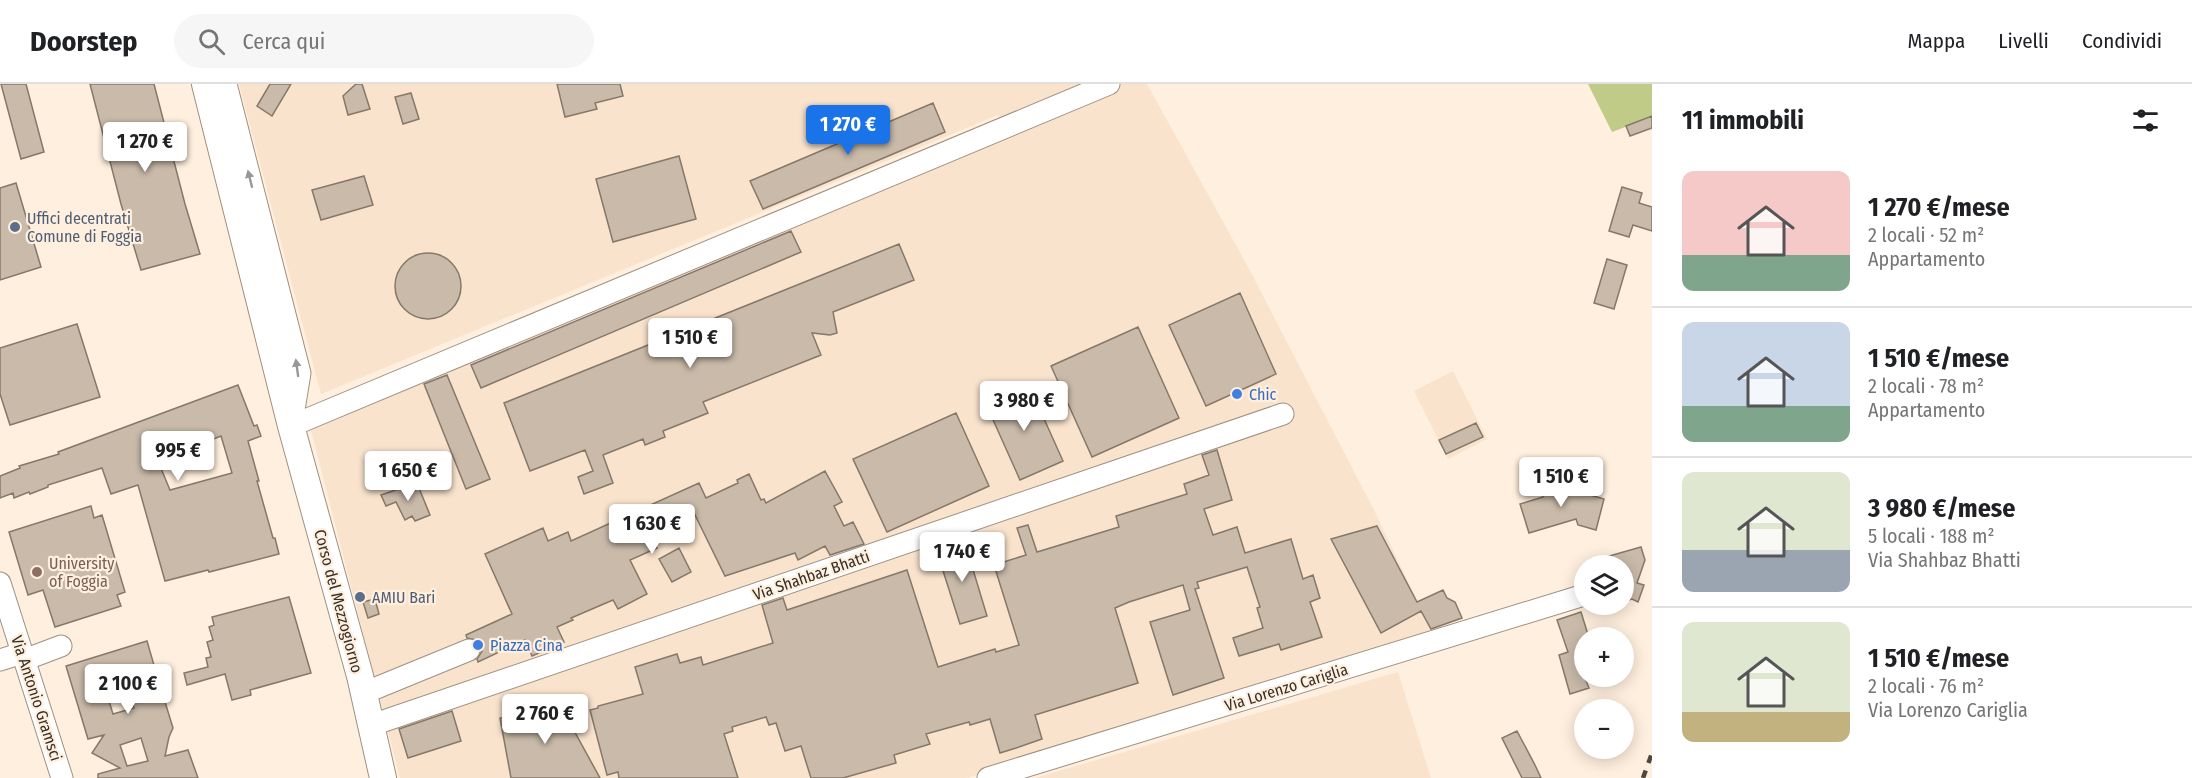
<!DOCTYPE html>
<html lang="it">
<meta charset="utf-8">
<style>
body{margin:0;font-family:"Fira Sans Condensed",sans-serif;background:#f6f6f6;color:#202124;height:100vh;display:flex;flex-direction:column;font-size:22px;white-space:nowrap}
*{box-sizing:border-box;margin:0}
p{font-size:20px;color:#757577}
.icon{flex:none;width:33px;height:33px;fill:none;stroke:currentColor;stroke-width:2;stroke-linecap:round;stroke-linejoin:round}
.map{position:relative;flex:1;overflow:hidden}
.sheet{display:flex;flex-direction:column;background:#fff;width:540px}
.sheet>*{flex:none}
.controls{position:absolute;left:1574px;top:471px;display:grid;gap:12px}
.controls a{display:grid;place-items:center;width:60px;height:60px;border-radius:50%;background:#fff;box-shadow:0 3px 15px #0003;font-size:30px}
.price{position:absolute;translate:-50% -51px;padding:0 14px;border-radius:6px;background:#fff;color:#222;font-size:20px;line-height:39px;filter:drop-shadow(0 2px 3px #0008)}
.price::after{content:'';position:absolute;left:50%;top:36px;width:18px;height:14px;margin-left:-9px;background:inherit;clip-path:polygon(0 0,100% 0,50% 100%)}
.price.selected{background:#1a73e8;color:#fff}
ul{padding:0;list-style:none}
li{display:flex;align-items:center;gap:18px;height:150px;padding:0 30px}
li+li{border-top:2px solid #e0e0e0}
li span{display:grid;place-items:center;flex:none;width:168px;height:120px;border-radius:12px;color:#555}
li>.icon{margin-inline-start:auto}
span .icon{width:72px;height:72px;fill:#fffc;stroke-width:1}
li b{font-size:26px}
h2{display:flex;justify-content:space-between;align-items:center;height:72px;padding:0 30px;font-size:26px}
header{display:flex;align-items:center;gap:36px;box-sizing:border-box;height:84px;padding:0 30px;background:#fff;border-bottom:2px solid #e0e0e0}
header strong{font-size:28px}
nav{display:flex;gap:33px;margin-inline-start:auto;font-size:21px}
.search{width:420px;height:54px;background:#f6f6f6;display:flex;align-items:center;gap:15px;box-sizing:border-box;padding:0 21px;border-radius:33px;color:#757577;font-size:22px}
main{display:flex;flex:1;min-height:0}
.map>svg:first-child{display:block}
.built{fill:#f9e3cd}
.green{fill:#bfcb87}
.building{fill:#c9baa9;stroke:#867869;stroke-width:1.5;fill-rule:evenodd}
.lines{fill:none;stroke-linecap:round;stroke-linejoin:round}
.minor-casing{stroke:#9f9081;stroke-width:23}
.major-casing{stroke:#9f9081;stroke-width:28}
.minor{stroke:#fff;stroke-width:21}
.major{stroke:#fff;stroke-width:26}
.rail{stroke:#4e473e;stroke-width:4.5;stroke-dasharray:8 8;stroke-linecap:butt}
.oneway{fill:#9a9794}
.service-dot{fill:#5c6f8a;stroke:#ffefde;stroke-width:2}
.shop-dot{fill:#3f7fe0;stroke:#ffefde;stroke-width:2}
.education-dot{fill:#8d6e63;stroke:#ffefde;stroke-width:2}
.labels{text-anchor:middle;stroke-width:4.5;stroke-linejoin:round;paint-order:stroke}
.service-label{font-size:16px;fill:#4e5e75;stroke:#ffefde;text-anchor:start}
.shop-label{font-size:16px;fill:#366cbe;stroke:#ffefde;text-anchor:start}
.education-label{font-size:16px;fill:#785e54;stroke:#ffefde;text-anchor:start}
.street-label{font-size:16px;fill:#352f28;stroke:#ffefde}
</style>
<header>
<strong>Doorstep</strong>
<div class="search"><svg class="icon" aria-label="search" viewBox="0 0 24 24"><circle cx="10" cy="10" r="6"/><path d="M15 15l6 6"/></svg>Cerca qui</div>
<nav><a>Mappa</a><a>Livelli</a><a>Condividi</a></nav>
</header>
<main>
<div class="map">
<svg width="1652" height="694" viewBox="0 0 1652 694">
<rect width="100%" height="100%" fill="#ffefde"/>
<!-- built -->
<path class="built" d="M239 0H1147L1248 183 1374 426 1432 548 967 694H400L310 342 1009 52 998 31 321 310Z
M1453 287 1487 355 1448 375 1414 307Z
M1398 588 1431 694H1035Z"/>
<!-- green -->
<path class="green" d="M1588 0H1652V33L1612 48Z"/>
<!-- building -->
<path class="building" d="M1 0H26L44 68 21 75Z
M90 0H154L185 120 200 170 141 186 121 120Z
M270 0H291L272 32 257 22Z
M356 0H362L370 25 348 31 343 12Z
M557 0H620L623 12 595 19 597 25 565 33Z
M411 9 419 35 403 40 395 13Z
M933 19 945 48 763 125 750 97Z
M1652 32V44L1630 52 1626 42Z
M679 72 696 135 613 158 596 95Z
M364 92 373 121 321 136 312 106Z
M16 99 41 183 0 196V104Z
M1622 103 1642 109 1639 119 1652 123V147L1633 141 1629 153 1609 147Z
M791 147 801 168 481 304 471 281Z
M899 160 914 196 833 228 837 249 830 251 812 249 821 271 703 318 708 329 663 347 665 353 645 361 643 355 603 371 613 399 584 410 578 393 593 387 585 366 530 387 504 319Z
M395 202a33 33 0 1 1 66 0a33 33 0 1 1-66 0Z
M1607 175 1627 181 1614 225 1594 219Z
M1240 209 1276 290 1206 322 1169 241Z
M77 240 100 313 10 341 0 310V264Z
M1138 243 1179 334 1092 373 1051 282Z
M447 291 490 395 466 405 424 300Z
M1028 299 1063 377 1020 396 985 318Z
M238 301 254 342 257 341 261 352 248 357 259 397H257L273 454H275L279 470 209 488 208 486 165 497 138 401 111 410 102 384 48 401V403L30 410 29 408 14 414 13 409 0 414V392L20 384 19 382 59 370 58 368ZM221 352 232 389 170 406 158 377 182 367 188 369 191 364Z
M956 329 989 402 887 448 853 375Z
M1476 339 1483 353 1446 370 1439 356Z
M1217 366 1232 416 1204 425 1213 451 1237 443 1245 469 1291 455 1303 495 1313 491 1320 514 1310 518 1322 553 1281 566 1279 560 1239 572 1233 554 1263 544 1257 524 1260 523 1247 483 1197 498 1199 504 1195 505 1224 594 1173 611 1150 538 1190 526 1183 501 1129 518 1115 524 1138 599 1035 631 1042 655 1016 664 1000 669 990 635 970 641 969 638 926 650 930 660 894 671 896 679 843 694H811L801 662 785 667 776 639 769 641 766 633 732 643 733 647 724 650 738 694H619L618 688 607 691 590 626 598 624V622L643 610 635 583 677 570 680 579 701 573 703 581 773 559 762 521 783 514 787 526 907 486 938 583 995 565 996 568 1019 561 994 481 1026 471 1017 444 1028 441 1037 468 1119 443 1116 432 1187 410 1184 400 1209 391 1202 371Z
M825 387 842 418 834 422 844 442 853 438 864 460 830 471 825 462 798 476 795 469 725 492 694 429 651 450 657 464 630 476 647 510 618 525 613 516 571 534 573 536 557 543 564 558 532 572 525 556 478 578 477 575 482 567 481 561 476 556 467 554 466 551 512 530 485 470 543 444 548 457 568 448 571 457 699 399 706 414 738 399 737 396 749 390 761 416 764 415 766 419Z
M1538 396 1604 415 1596 446 1578 441 1576 435 1529 449 1520 420 1543 413Z
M413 400 415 406 419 404 430 431 415 437 412 432 405 436 396 418 386 422 381 411Z
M91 422 94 434 102 431 125 508 117 511 121 522 55 543 43 506 28 511 9 448Z
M1377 442 1417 518 1443 506 1447 514 1455 518 1462 534 1431 545 1421 527 1381 549 1331 455Z
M965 459 987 532 960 540 937 468Z
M1641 463 1645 476 1637 499 1644 501 1638 518 1632 515 1623 518V482H1588V478Z
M679 464 691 488 672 498 659 475Z
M289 513 311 589 250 606 251 611 232 616 225 590 187 601 184 589 208 583 206 574 211 573 207 558 213 556 209 543 214 541 212 533Z
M375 515 379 530 368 534 363 518Z
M1581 528 1589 554H1584V592L1589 604 1570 610 1559 571 1568 568 1557 536Z
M147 557 156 588 154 589 160 609 162 608 173 644 169 653 165 672 188 666 198 694H98V690L120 684 92 669 104 651 88 655 66 582ZM125 598 134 624 113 630 105 604ZM141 654 148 677 127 682 120 661Z
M555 612 600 694H511L500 634 519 631Z
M452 627 461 657 408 674 399 645Z
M1517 647 1535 681 1541 694H1522L1502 654Z"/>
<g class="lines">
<defs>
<path id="minor" d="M226 0 300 289 292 338
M291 342 1109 0
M0 499 62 694
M0 576 22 569
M24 576 61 562
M364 609 469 566
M372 641 1283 330
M988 694 1584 511"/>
<path id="major" d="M205 0 291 342 360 592 383 694"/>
</defs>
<!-- minor casing -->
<use href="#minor" class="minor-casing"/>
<!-- major casing -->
<use href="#major" class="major-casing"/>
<!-- minor -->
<use href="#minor" class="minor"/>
<!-- major -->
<use href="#major" class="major"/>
<!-- rail -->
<path class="rail" d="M1643 694 1652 669"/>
</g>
<!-- one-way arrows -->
<defs><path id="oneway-solid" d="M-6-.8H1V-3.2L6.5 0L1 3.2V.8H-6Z" transform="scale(1.5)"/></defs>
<g class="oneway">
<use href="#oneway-solid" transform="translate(250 95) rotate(-104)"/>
<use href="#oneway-solid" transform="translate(297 284) rotate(-98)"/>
</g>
<!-- markers -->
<g class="service-dot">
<circle cx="15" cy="143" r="6"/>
<circle cx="360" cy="513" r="6"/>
</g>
<g class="shop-dot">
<circle cx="1237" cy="310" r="6"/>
<circle cx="478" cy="561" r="6"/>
</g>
<circle class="education-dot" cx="37" cy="488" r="6"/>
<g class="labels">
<!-- service labels -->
<g class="service-label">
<text x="27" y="140">Uffici decentrati<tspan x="27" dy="18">Comune di Foggia</tspan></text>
<text x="372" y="519">AMIU Bari</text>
</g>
<!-- shop labels -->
<g class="shop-label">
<text x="1249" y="316">Chic</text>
<text x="490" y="567">Piazza Cina</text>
</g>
<!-- education labels -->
<g class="education-label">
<text x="49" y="485">University<tspan x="49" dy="18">of Foggia</tspan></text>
</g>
<!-- street labels -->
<g class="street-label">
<text transform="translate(811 491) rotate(-19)" y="6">Via Shahbaz Bhatti</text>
<text transform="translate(339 517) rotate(75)" y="6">Corso del Mezzogiorno</text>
<text transform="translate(1286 603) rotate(-17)" y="6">Via Lorenzo Cariglia</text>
<text transform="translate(37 614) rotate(72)" y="6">Via Antonio Gramsci</text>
</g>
</g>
</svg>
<div class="controls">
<a><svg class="icon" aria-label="layers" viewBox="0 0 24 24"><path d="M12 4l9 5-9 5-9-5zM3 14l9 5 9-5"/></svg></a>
<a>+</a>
<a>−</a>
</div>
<b class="price selected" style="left:848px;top:72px">1 270 €</b>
<b class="price" style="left:145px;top:89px">1 270 €</b>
<b class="price" style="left:690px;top:285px">1 510 €</b>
<b class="price" style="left:1024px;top:348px">3 980 €</b>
<b class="price" style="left:178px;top:398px">995 €</b>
<b class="price" style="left:408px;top:418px">1 650 €</b>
<b class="price" style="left:1561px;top:424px">1 510 €</b>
<b class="price" style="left:652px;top:471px">1 630 €</b>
<b class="price" style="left:962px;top:499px">1 740 €</b>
<b class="price" style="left:128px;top:631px">2 100 €</b>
<b class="price" style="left:545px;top:661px">2 760 €</b>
</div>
<section class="sheet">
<h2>11 immobili<svg class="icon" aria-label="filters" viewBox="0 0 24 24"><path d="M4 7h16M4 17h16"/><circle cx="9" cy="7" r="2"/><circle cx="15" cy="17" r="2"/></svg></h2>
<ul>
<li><span style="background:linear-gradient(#f6c9c9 70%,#7fa58c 0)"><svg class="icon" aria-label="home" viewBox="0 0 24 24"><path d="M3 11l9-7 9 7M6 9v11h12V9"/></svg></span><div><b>1 270 €/mese</b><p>2 locali · 52 m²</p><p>Appartamento</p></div></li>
<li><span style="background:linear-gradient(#c9d6e8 70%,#7fa58c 0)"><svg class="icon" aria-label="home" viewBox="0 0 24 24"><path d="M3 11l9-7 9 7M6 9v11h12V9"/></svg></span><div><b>1 510 €/mese</b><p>2 locali · 78 m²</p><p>Appartamento</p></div></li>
<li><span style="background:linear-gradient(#dfe7d0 65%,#9aa5b1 0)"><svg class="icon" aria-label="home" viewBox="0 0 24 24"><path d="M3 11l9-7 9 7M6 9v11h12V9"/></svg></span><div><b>3 980 €/mese</b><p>5 locali · 188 m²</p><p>Via Shahbaz Bhatti</p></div></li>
<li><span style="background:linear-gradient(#dfe7d0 75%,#c2b280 0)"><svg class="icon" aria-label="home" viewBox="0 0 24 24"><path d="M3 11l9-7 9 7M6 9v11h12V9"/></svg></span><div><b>1 510 €/mese</b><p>2 locali · 76 m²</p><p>Via Lorenzo Cariglia</p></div></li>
</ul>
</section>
</main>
